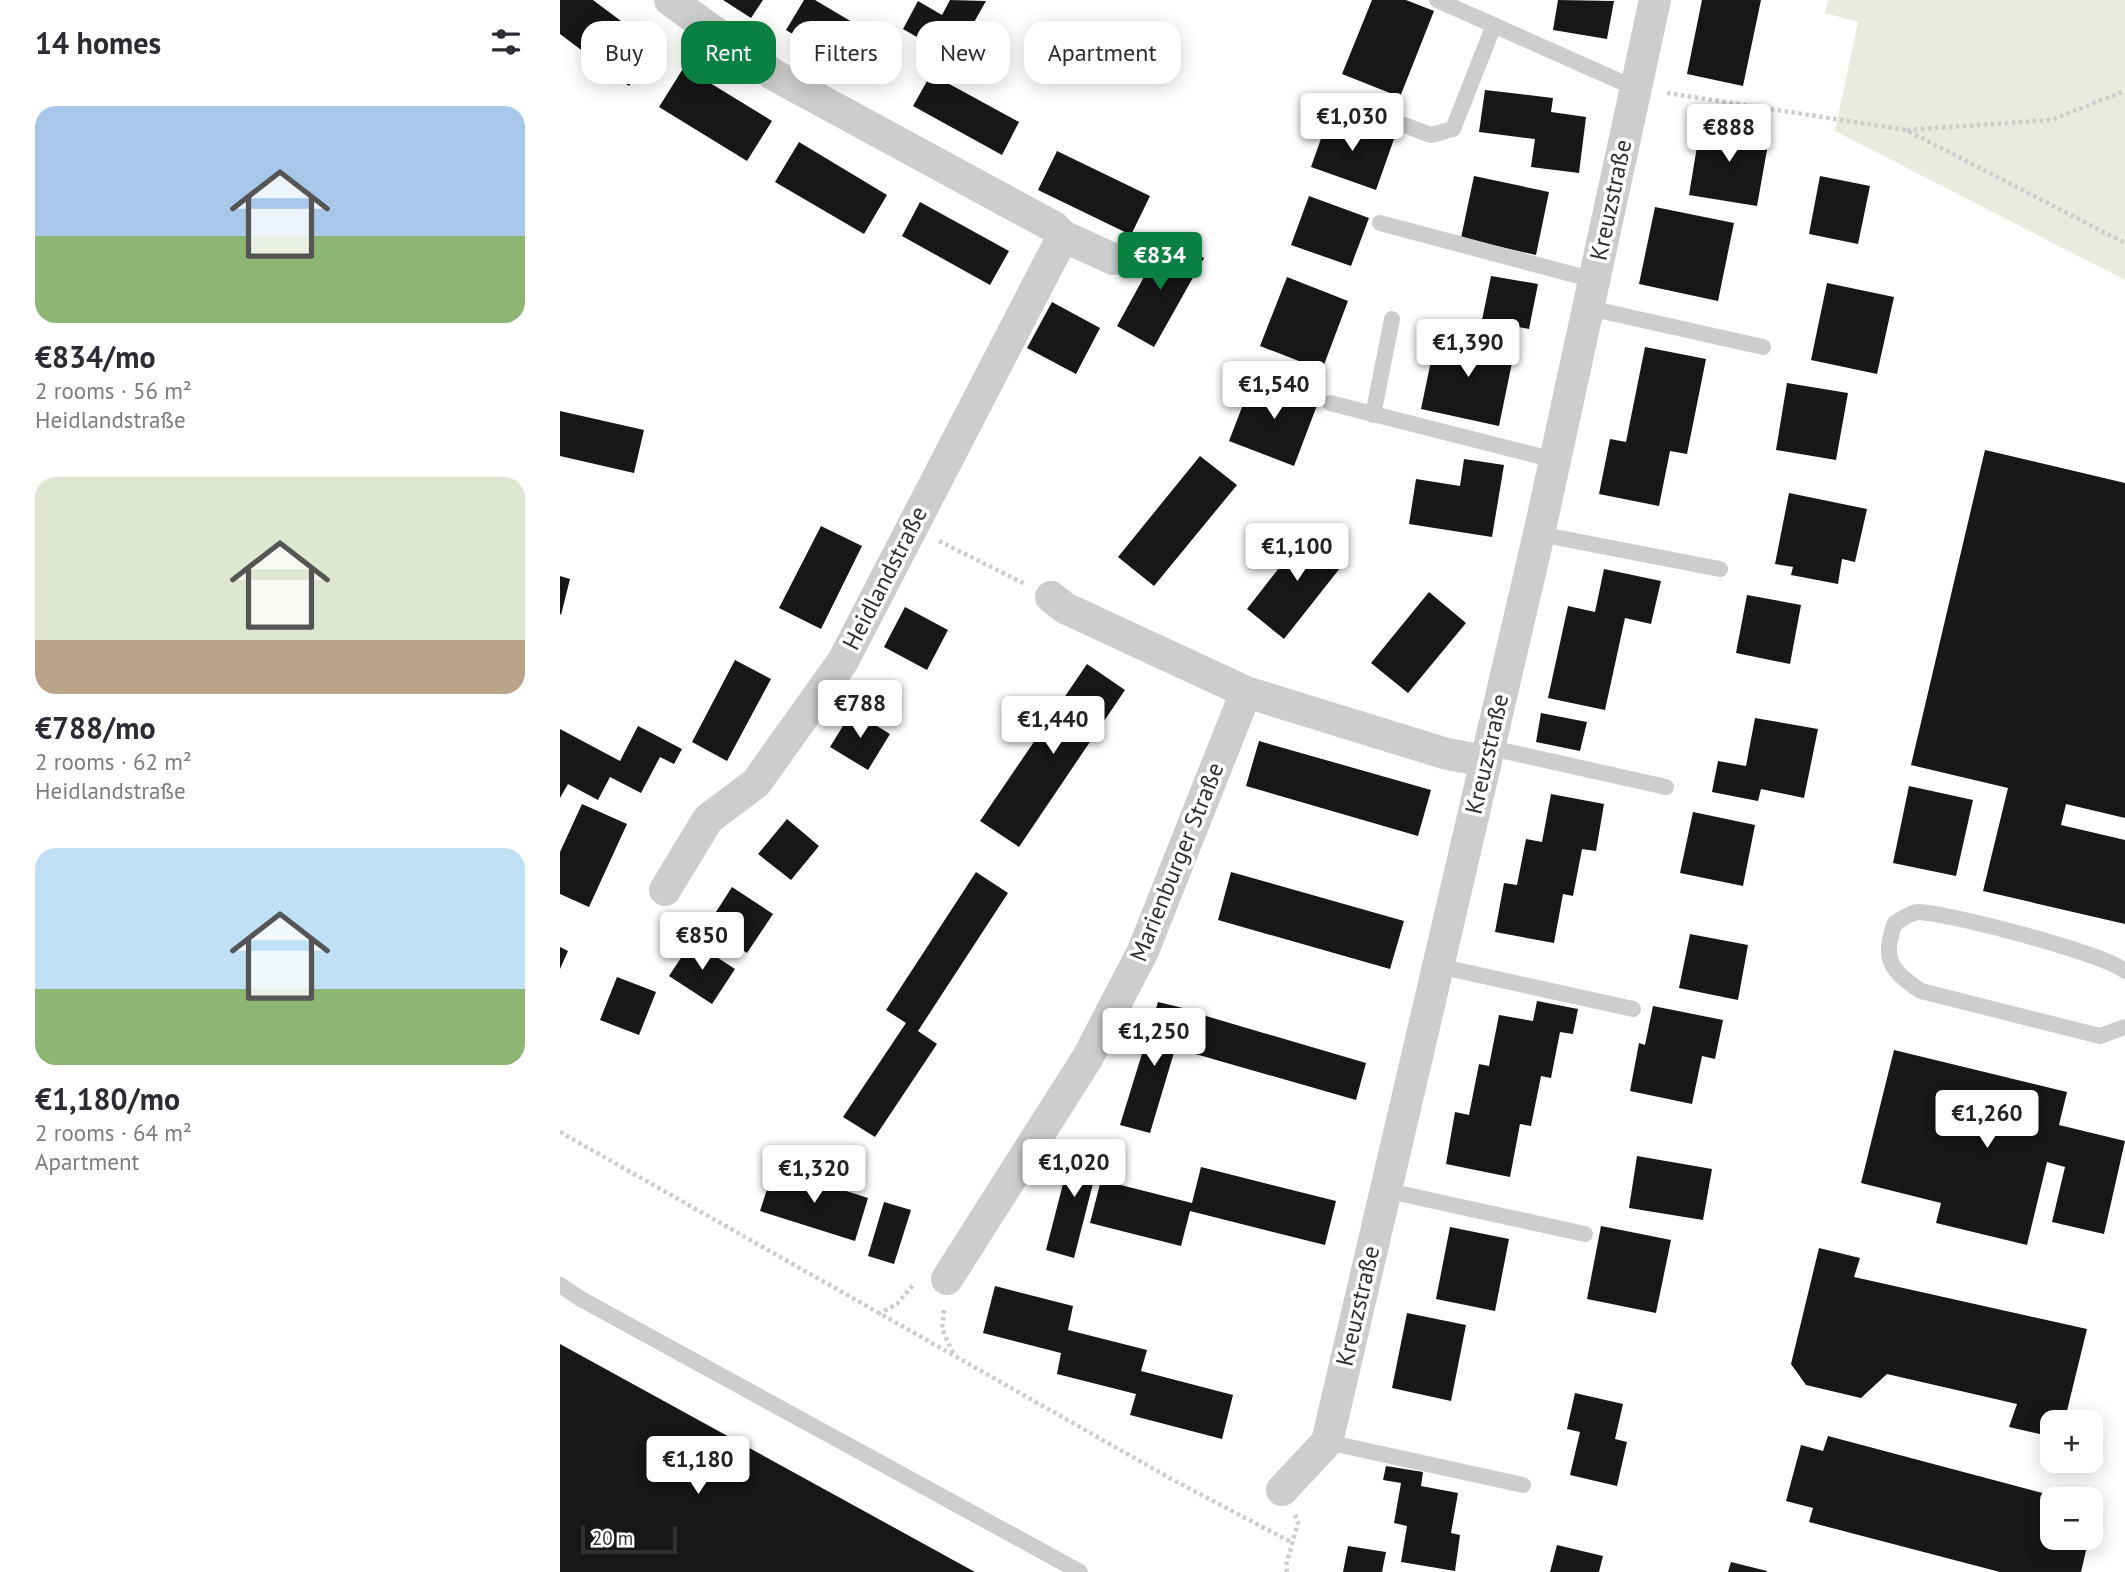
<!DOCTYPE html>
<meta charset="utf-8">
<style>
body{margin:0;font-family:"PT Sans",sans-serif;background:#f7f7f7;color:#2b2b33;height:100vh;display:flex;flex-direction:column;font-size:26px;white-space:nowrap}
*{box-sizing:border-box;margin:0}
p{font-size:23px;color:#7c7c81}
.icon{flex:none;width:38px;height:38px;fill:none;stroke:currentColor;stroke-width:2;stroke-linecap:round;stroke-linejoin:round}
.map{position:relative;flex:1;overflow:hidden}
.details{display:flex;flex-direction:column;background:#fff;width:560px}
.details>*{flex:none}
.banner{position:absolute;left:21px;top:21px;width:665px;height:63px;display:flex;gap:14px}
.controls{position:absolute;left:1480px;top:1410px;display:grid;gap:14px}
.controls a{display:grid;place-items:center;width:63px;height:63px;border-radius:14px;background:#fff;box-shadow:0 4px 18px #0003;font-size:35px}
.scale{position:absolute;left:21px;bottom:18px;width:96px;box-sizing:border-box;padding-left:7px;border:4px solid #303030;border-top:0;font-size:19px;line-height:24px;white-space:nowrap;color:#303030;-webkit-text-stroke:5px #fff;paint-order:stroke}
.price{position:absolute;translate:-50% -60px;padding:0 16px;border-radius:7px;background:#fff;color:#222;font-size:23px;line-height:46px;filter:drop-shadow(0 2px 4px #0008)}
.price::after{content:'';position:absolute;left:50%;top:42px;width:21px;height:16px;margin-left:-10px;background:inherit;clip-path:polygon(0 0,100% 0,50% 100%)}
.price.active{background:#0b8043;color:#fff}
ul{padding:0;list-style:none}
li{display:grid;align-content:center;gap:14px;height:371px;padding:0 35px}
li span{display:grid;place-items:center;height:217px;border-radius:21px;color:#555}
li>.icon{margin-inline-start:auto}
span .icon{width:126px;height:126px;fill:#fffc;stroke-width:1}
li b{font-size:30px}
h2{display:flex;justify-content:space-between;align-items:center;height:84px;padding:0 35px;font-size:30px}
.tag{padding:0 24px;border-radius:21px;background:#fff;box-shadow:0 4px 18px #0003;font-size:24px;line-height:63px}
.tag.active{background:#0b8043;color:#fff}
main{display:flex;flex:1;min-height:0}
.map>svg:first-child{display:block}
.green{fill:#e8ecde}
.building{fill:#171717}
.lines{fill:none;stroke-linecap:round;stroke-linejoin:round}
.path{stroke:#cdcdcd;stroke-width:4.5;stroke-dasharray:3.5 3.5;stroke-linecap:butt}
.lane{stroke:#cdcdcd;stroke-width:16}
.street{stroke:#cdcdcd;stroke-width:32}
.labels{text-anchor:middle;stroke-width:7;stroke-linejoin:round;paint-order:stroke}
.street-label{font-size:24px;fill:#303030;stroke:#fff}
</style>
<main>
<section class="details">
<h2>14 homes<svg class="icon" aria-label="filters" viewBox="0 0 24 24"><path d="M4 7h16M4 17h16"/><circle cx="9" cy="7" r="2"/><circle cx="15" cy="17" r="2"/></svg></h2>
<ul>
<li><span style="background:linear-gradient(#a9c7e8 60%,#8fb573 0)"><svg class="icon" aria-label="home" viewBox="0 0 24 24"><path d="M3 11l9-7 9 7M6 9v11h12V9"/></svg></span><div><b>€834/mo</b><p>2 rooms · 56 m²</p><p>Heidlandstraße</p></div></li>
<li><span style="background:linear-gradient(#dfe7d0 75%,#b9a48a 0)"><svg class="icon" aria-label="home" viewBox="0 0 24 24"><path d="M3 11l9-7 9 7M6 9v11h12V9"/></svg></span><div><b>€788/mo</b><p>2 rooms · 62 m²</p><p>Heidlandstraße</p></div></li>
<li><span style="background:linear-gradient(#bfe0f5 65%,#8fb573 0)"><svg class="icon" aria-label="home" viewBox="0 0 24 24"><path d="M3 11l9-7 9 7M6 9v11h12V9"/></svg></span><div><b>€1,180/mo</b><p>2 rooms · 64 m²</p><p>Apartment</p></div></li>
</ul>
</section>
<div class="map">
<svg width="1565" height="1572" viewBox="0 0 1565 1572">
<rect width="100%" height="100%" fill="#fff"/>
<!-- green -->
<path class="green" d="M1268 0H1565V280L1275 131 1298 22 1265 13Z"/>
<!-- building -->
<path class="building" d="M0 0H33L97 48 69 86 0 34Z
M163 0H203L191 18Z
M244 0H255L336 48 314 83 226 30Z
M390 0 426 1 408 33 419 38 404 64 343 29 358 1 382 15Z
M812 0H846L874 11 840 97 782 74Z
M998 0 1054 1 1047 39 993 30Z
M1142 0H1201L1183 86 1127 74Z
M124 67 212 121 187 161 99 107Z
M371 74 459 122 442 155 353 106Z
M925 90 993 98 991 112 1026 117 1019 173 971 167 975 139 919 132Z
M769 116 834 139 816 190 751 167Z
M1141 122 1210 133 1197 206 1129 195Z
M239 142 327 195 304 234 215 182Z
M497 151 590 196 571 235 478 190Z
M914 176 989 192 976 255 901 238Z
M1260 176 1310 186 1298 244 1249 234Z
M749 196 809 218 791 266 731 245Z
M360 202 449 251 430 285 342 236Z
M1095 207 1174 223 1158 301 1079 284Z
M606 237 644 258 594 347 557 326Z
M931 276 978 284 969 329 922 320Z
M727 277 788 301 762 370 700 346Z
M1267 283 1334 297 1317 374 1251 360Z
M492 302 540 328 516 374 467 348Z
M877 332 955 348 939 426 861 409Z
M1085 347 1146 359 1127 454 1110 451 1099 506 1039 494 1050 439 1066 442Z
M694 376 759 400 734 466 669 441Z
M1227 383 1288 393 1276 460 1216 450Z
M0 411 84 430 74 473 0 456Z
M1425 450 1565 483V818L1506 804 1501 825 1565 840V924L1423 891 1448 788 1351 765Z
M640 456 677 485 594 586 558 557Z
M904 459 944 465 932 537 849 524 856 479 900 486Z
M1229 493 1307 509 1295 562 1282 559 1278 584 1231 575 1233 567 1215 564Z
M261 526 302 546 261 629 219 608Z
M750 528 788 558 724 639 687 609Z
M1044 569 1101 581 1091 624 1065 618 1045 710 988 698 1008 606 1035 612Z
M0 576 10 579 1 615 0 614Z
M869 592 906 623 848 693 811 663Z
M1187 595 1241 605 1230 664 1176 653Z
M345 607 388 630 367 670 324 647Z
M175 660 211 679 167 761 132 742Z
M527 664 565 690 459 847 420 821Z
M292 711 330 734 308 770 270 747Z
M981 713 1027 722 1020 751 976 742Z
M1195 718 1258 729 1244 798 1201 789 1198 801 1152 792 1158 761 1186 766Z
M78 726 122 749 114 764 100 757 81 793 50 777 38 800 8 784 0 798V729L60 761Z
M699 741 871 790 858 836 686 786Z
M1349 786 1413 800 1396 876 1333 863Z
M991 794 1044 804 1036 851 1022 849 1013 896 1003 894 994 943 935 932 944 883 957 885 966 839 982 842Z
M22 804 67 824 29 907 0 894V852Z
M1133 812 1195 825 1183 886 1120 873Z
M227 819 259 846 231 880 198 854Z
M416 872 448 893 358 1031 377 1044 315 1137 283 1117 346 1023 326 1010Z
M671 872 844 921 830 969 658 920Z
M172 887 213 914 187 953 147 926Z
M1130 934 1188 945 1178 1000 1119 988Z
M132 941 175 969 152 1004 109 976Z
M0 947 8 951 0 969Z
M57 977 96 992 79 1035 40 1020Z
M977 1001 1018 1009 1013 1034 1000 1032 991 1078 981 1076 971 1126 960 1124 950 1177 886 1164 895 1112 909 1115 919 1064 929 1066 939 1015 973 1021Z
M598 1002 627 1009 590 1133 560 1125Z
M1093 1006 1163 1020 1155 1059 1142 1056 1132 1104 1070 1091 1079 1043 1085 1045Z
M629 1011 806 1063 796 1100 618 1049Z
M1334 1050 1507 1092 1499 1125 1565 1141 1544 1234 1492 1222 1505 1167 1487 1162 1467 1245 1376 1223 1381 1203 1301 1183Z
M514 1141 542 1148 514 1258 486 1250Z
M1077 1156 1152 1169 1143 1220 1069 1208Z
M641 1167 776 1201 765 1245 630 1211 621 1246 530 1223 541 1180 632 1203Z
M214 1168 308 1198 295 1241 200 1211Z
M324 1202 351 1210 334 1264 308 1256Z
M1041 1226 1111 1240 1096 1313 1027 1299Z
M890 1227 949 1239 935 1311 876 1299Z
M1259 1248 1300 1258 1294 1277 1527 1329 1504 1423H1493V1437L1449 1427 1457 1404 1327 1374 1301 1398 1246 1385 1231 1364Z
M435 1286 513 1306 508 1330 587 1350 581 1371 673 1395 662 1439 570 1415 576 1394 497 1374 501 1353 423 1333Z
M847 1313 906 1325 891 1401 832 1388Z
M0 1344 415 1572H0Z
M1015 1393 1063 1404 1055 1439 1067 1442 1057 1486 1010 1475 1020 1432 1007 1429Z
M1268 1436 1505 1499 1493 1500V1538H1529L1521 1572H1440L1249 1522 1253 1508 1226 1501 1241 1445 1263 1451Z
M826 1466 863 1472 861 1486 898 1493 891 1533 900 1535 895 1571 841 1562 847 1526 834 1523 841 1483 823 1480Z
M1531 1506 1537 1507 1532 1528H1531Z
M997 1545 1043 1556 1039 1572H990Z
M788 1546 826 1552 822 1572H783Z
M1171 1562 1207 1571V1572H1168Z"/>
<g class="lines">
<!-- path -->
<path class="path" d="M1107 93 1346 130 1565 243
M1347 130 1491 120 1565 91
M379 541 465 584
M0 1132 615 1481 733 1543
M384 1310 382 1329 394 1355
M318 1314 337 1304 355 1283
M727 1572 726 1566 738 1522 735 1515"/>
<!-- lane -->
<path class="lane" d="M877 0 1075 88
M779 101 871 135 893 129 934 25
M820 223 1034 280
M1029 308 1203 347
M770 403 995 460
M813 415 832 319
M979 534 1160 569
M927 747 1106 787
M878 966 1073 1009
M1565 971C1542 953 1393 914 1359 912 1351 912 1342 919 1335 923 1321 959 1331 971 1361 991L1540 1036 1565 1027
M824 1190 1025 1234
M0 1285 21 1299 520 1572
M767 1442 963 1485"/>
<!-- street -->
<path class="street" d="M503 236 553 259
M491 597 505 608 686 692
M105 890 148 819 196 783 283 661 503 236 494 227 214 75 110 0
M387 1279 528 1057 583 951 686 692 887 754 925 761
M722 1490 767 1442 979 534 1095 0"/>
</g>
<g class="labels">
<!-- street labels -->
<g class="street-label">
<text transform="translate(1051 200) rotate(-78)" y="8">Kreuzstraße</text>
<text transform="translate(325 578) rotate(-63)" y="8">Heidlandstraße</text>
<text transform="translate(927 754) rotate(-77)" y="8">Kreuzstraße</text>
<text transform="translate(617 862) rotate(-68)" y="8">Marienburger Straße</text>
<text transform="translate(798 1306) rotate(-77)" y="8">Kreuzstraße</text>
</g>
</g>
</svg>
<div class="controls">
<a>+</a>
<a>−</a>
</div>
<div class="scale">20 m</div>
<b class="price" style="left:792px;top:153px">€1,030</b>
<b class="price" style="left:1169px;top:164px">€888</b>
<b class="price active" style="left:600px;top:292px">€834</b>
<b class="price" style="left:908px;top:379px">€1,390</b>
<b class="price" style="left:714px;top:421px">€1,540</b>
<b class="price" style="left:737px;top:583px">€1,100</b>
<b class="price" style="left:300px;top:740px">€788</b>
<b class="price" style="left:493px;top:756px">€1,440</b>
<b class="price" style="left:142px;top:972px">€850</b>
<b class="price" style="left:594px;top:1068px">€1,250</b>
<b class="price" style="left:1427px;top:1150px">€1,260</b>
<b class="price" style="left:514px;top:1199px">€1,020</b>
<b class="price" style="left:254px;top:1205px">€1,320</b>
<b class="price" style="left:138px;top:1496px">€1,180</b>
<div class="banner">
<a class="tag">Buy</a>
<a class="tag active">Rent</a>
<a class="tag">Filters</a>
<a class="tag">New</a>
<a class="tag">Apartment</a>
</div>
</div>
</main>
